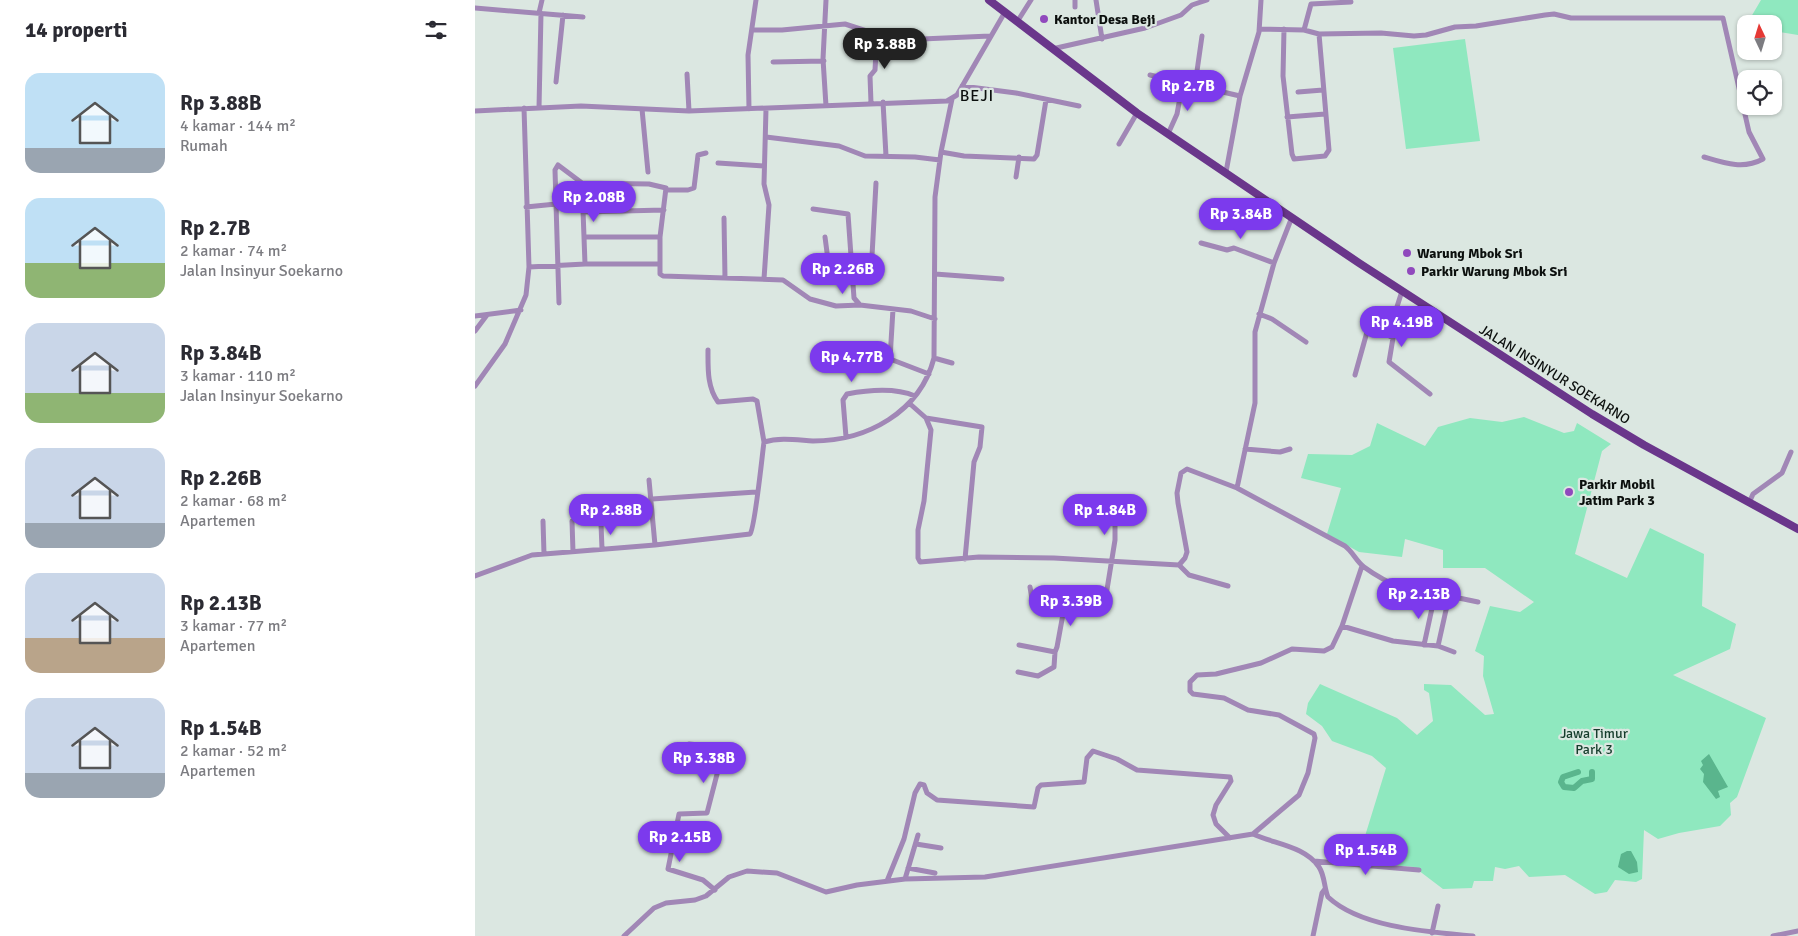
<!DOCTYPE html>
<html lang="id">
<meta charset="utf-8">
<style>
body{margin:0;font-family:Signika,sans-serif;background:#f7f7f7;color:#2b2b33;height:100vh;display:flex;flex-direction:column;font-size:19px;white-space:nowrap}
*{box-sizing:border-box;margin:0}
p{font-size:16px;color:#7c7c81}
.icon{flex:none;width:28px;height:28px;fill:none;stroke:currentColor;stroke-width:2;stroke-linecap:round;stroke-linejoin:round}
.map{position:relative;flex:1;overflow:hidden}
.panel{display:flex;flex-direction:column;background:#fff;width:475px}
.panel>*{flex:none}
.needle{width:32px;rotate:356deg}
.tools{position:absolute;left:1262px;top:15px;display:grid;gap:10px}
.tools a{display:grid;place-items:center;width:45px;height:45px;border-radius:10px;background:#fff;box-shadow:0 1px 4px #0004;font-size:25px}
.price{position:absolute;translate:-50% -42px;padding:0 11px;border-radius:18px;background:#7c3aed;color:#fff;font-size:16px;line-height:32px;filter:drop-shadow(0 1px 2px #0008)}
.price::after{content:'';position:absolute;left:50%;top:30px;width:15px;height:11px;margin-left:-8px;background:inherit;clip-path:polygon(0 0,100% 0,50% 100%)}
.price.selected{background:#222;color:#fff}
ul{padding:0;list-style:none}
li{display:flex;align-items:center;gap:15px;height:125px;padding:0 25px}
li span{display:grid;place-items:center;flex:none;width:140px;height:100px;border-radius:15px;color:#555}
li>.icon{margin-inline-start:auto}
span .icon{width:60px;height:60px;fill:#fffc;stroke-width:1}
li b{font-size:21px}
h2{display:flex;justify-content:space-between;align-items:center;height:60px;padding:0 25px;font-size:21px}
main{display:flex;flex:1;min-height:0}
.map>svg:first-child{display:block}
.green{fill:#8fe8bf}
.water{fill:#5ab58d}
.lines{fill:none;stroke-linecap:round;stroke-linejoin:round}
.canal{stroke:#5ab58d;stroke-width:6}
.street{stroke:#a187b6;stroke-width:5}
.primary{stroke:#6a368b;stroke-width:8}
.poi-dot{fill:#9049bd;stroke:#dbe7e1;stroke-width:2}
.labels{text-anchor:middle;stroke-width:4.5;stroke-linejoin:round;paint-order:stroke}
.poi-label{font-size:14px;font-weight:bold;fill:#0b0f0d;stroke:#dbe7e1;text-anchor:start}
.street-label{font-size:14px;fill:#0b0f0d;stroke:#dbe7e1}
.park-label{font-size:14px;fill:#153d2c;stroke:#dbe7e1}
.quarter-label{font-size:16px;letter-spacing:1px;fill:#0b0f0d;stroke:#dbe7e1}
</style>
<main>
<section class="panel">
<h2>14 properti<svg class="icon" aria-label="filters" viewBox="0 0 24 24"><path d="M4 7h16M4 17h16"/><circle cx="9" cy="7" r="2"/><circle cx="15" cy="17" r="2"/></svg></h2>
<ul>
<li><span style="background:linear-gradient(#bfe0f5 75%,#9aa5b1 0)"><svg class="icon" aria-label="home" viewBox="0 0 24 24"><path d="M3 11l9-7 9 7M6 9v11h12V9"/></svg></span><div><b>Rp 3.88B</b><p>4 kamar · 144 m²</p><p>Rumah</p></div></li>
<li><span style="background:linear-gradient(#bfe0f5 65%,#8fb573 0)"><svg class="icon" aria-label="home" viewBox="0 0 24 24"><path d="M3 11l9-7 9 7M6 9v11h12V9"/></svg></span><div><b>Rp 2.7B</b><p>2 kamar · 74 m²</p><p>Jalan Insinyur Soekarno</p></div></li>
<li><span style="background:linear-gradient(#c9d6e8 70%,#8fb573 0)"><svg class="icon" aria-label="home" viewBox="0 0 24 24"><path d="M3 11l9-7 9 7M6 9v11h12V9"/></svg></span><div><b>Rp 3.84B</b><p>3 kamar · 110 m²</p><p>Jalan Insinyur Soekarno</p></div></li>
<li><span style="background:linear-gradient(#c9d6e8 75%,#9aa5b1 0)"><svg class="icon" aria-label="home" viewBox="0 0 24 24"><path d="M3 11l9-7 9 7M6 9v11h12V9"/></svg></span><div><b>Rp 2.26B</b><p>2 kamar · 68 m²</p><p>Apartemen</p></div></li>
<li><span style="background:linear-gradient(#c9d6e8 65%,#b9a48a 0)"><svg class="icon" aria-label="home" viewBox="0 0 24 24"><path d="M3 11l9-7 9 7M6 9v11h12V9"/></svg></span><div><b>Rp 2.13B</b><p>3 kamar · 77 m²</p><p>Apartemen</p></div></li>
<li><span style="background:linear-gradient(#c9d6e8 75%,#9aa5b1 0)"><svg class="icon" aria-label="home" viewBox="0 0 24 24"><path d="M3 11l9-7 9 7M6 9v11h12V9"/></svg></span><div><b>Rp 1.54B</b><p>2 kamar · 52 m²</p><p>Apartemen</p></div></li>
</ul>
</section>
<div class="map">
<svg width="1323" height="936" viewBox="0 0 1323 936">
<rect width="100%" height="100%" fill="#dbe7e1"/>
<!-- green -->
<path class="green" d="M1286 0H1323V35L1299 31V24H1284L1276 17Z
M990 39 1005 141 931 149 918 48Z
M1049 417 1089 433 1099 431 1102 423 1136 444 1127 451 1100 554 1152 578 1175 528 1229 554 1227 606 1261 624 1255 649 1198 675 1291 718 1262 797 1255 803 1256 815 1245 826 1204 833 1183 839 1169 830 1167 879 1161 882 1140 880 1132 892 1120 894 1090 875 1054 877 1044 866 1030 869 1020 867 1018 881H999L997 888 968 889 939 867 882 862 911 768 897 756 857 741 847 726 831 714 833 703 845 684 922 718 942 735 958 721 954 693 949 690V684L976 685 1010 715 1019 714 1008 676 1009 656 1000 651 1015 606 1045 612 1059 602 1010 568H968V550L930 539 927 557 884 552 852 534 866 488 826 478 833 454 877 455 895 446 902 423 950 446 963 427 995 418 1027 422Z"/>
<!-- water -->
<path class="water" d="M1234 754 1253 787 1243 791 1245 797 1241 799 1228 782 1229 774 1225 769 1228 765 1226 761Z
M1152 851H1156L1162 862 1163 872 1154 874 1143 867 1146 854Z"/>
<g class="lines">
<!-- canal -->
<path class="canal" d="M1103 772 1088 777 1086 782 1089 787 1099 788 1107 781 1117 779V772"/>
<!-- street -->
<path class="street" d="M351 0 348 59 351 106
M600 0V7
M621 0 627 39
M0 8 108 17
M64 13 67 0
M542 22 556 0
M784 29 829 30 844 34 906 33 939 36 951 35 980 27 1001 26 1070 15 1079 14 1096 18H1248L1274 132 1288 159C1268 170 1249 163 1229 157
M809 29 808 76 817 154 819 159 850 156 854 150 844 34
M277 30H307L370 24 407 36 447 39 515 36
M829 30 836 4 876 2
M577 49 670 28 706 15 717 5 732 0
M298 62 349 61
M212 74 214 111
M675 75 765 96
M81 82 88 15
M720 85 727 36
M487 86 541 93 604 106
M823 92 848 90
M408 102 411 156
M396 103 395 76 400 70 402 34
M64 108 66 13
M167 109 173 172
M274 109 273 55 281 0
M0 111 106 106 214 111 472 101 482 95 530 12
M812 117 850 114
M693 134 702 114 708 81
M291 137 364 146 390 156 440 157 465 160
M644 144 662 113
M466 152 489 156 559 159 562 155 571 100
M243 163 289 166
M751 172 765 96 784 32 786 0
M541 177 544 157
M107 183 110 264
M191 190H213L219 188 223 155 231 153
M51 207 81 204
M338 209 373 214 379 298 385 305 436 311 460 319
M108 212 189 210
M249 218 250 278
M110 237H185
M350 237 353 260C367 261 385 263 397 256L401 183
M726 243 752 250 759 248 799 263
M54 267 110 264H185
M460 274 527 279
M289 279 294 205 289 184 291 109
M927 291 913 335 918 338 914 362 955 394
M84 303 80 170 83 165 107 183 174 184 191 188 185 237V274L188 276 308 280 335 299 361 306 385 305
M418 309 415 359 454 374
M784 314 797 319 831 342
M0 316 46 310
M0 331 12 315
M233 350C233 368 232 387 243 402L278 399 282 401 289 442
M459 358 477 363
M880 375 892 332 913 335
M0 386 30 344 51 295 54 267 49 108
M434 403 451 418 456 430 449 501 443 530V558L445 562 504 557 579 558 704 565 710 558 712 552 703 503 702 493 706 473 712 469 762 488 870 546C878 552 881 561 889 567 912 584 944 597 973 601L979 597 1003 602
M451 418 507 427 505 447 499 462 490 559
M371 437 368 400 372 394C393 390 419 387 440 396
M770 449 805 452 815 449
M174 480 180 545
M762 488 780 403V332L799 263 817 217
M177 499 281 492
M1274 503 1278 494 1307 473 1316 452
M68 521 69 554
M97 521 98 552
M126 524 127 549
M704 565 714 575 753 586
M0 576 57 555 180 545 275 534C280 528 287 456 289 442 305 437 322 440 338 441 392 441 445 412 459 358L460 197 466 152 477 99
M555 587 557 599 629 608 640 540V514
M867 626 918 641 963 646 979 652
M544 645 580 652
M949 645 959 599
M963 646 973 601
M543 672 563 676 579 667 580 652 582 647 590 603
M214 744 244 747 248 751 232 813 204 814 193 869 228 880 240 890
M778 834 824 795 833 773 840 738 839 734 804 715 773 710 749 698 718 694 715 691V682L722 675 741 674 786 663 817 649 849 651 857 647 867 626 887 566
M441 844 466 848
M839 861 944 870
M433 868 460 873
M430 879 443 835
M412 881 429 839 440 793 445 784 449 785 452 793 462 800 559 807 563 788 566 785 609 782 612 758 618 751 642 759 662 770 755 777 756 781 741 805 738 815 741 824 755 838
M957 933 963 906
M149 936 179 908 191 903 220 900 231 896 254 877 272 871 302 873 351 892 382 885 430 879 510 877 778 834C799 844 830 846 844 867 850 876 849 888 853 897 886 928 955 932 998 936
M838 936 847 893 850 889
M1298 936 1323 931"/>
<!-- primary -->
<path class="primary" d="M514 0 662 113 884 263 1117 414 1169 445 1323 529"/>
</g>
<!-- markers -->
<g class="poi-dot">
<circle cx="569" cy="19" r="5"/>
<circle cx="932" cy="253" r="5"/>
<circle cx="936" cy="271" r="5"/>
<circle cx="1094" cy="492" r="5"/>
</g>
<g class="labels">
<!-- poi labels -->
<g class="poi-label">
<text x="579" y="24">Kantor Desa Beji</text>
<text x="942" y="258">Warung Mbok Sri</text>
<text x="946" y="276">Parkir Warung Mbok Sri</text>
<text x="1104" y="489">Parkir Mobil<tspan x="1104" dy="16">Jatim Park 3</tspan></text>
</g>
<!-- street labels -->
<g class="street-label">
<text transform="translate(1080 374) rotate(32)" y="5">JALAN INSINYUR SOEKARNO</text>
</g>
<!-- park labels -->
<g class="park-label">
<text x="1119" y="738">Jawa Timur<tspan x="1119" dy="16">Park 3</tspan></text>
</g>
<!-- quarter labels -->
<g class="quarter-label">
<text x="502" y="101">BEJI</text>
</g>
</g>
</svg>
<div class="tools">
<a><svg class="needle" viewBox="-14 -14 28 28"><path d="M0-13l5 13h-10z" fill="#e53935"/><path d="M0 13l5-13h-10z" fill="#7c7c81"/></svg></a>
<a><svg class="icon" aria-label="locate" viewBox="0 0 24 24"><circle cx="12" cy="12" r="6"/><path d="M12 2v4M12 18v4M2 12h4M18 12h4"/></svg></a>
</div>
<b class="price selected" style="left:410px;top:70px">Rp 3.88B</b>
<b class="price" style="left:713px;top:112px">Rp 2.7B</b>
<b class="price" style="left:119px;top:223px">Rp 2.08B</b>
<b class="price" style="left:766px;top:240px">Rp 3.84B</b>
<b class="price" style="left:368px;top:295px">Rp 2.26B</b>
<b class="price" style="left:927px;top:348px">Rp 4.19B</b>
<b class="price" style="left:377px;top:383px">Rp 4.77B</b>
<b class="price" style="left:136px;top:536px">Rp 2.88B</b>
<b class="price" style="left:630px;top:536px">Rp 1.84B</b>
<b class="price" style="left:944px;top:620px">Rp 2.13B</b>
<b class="price" style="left:596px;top:627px">Rp 3.39B</b>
<b class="price" style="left:229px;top:784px">Rp 3.38B</b>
<b class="price" style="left:205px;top:863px">Rp 2.15B</b>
<b class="price" style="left:891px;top:876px">Rp 1.54B</b>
</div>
</main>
